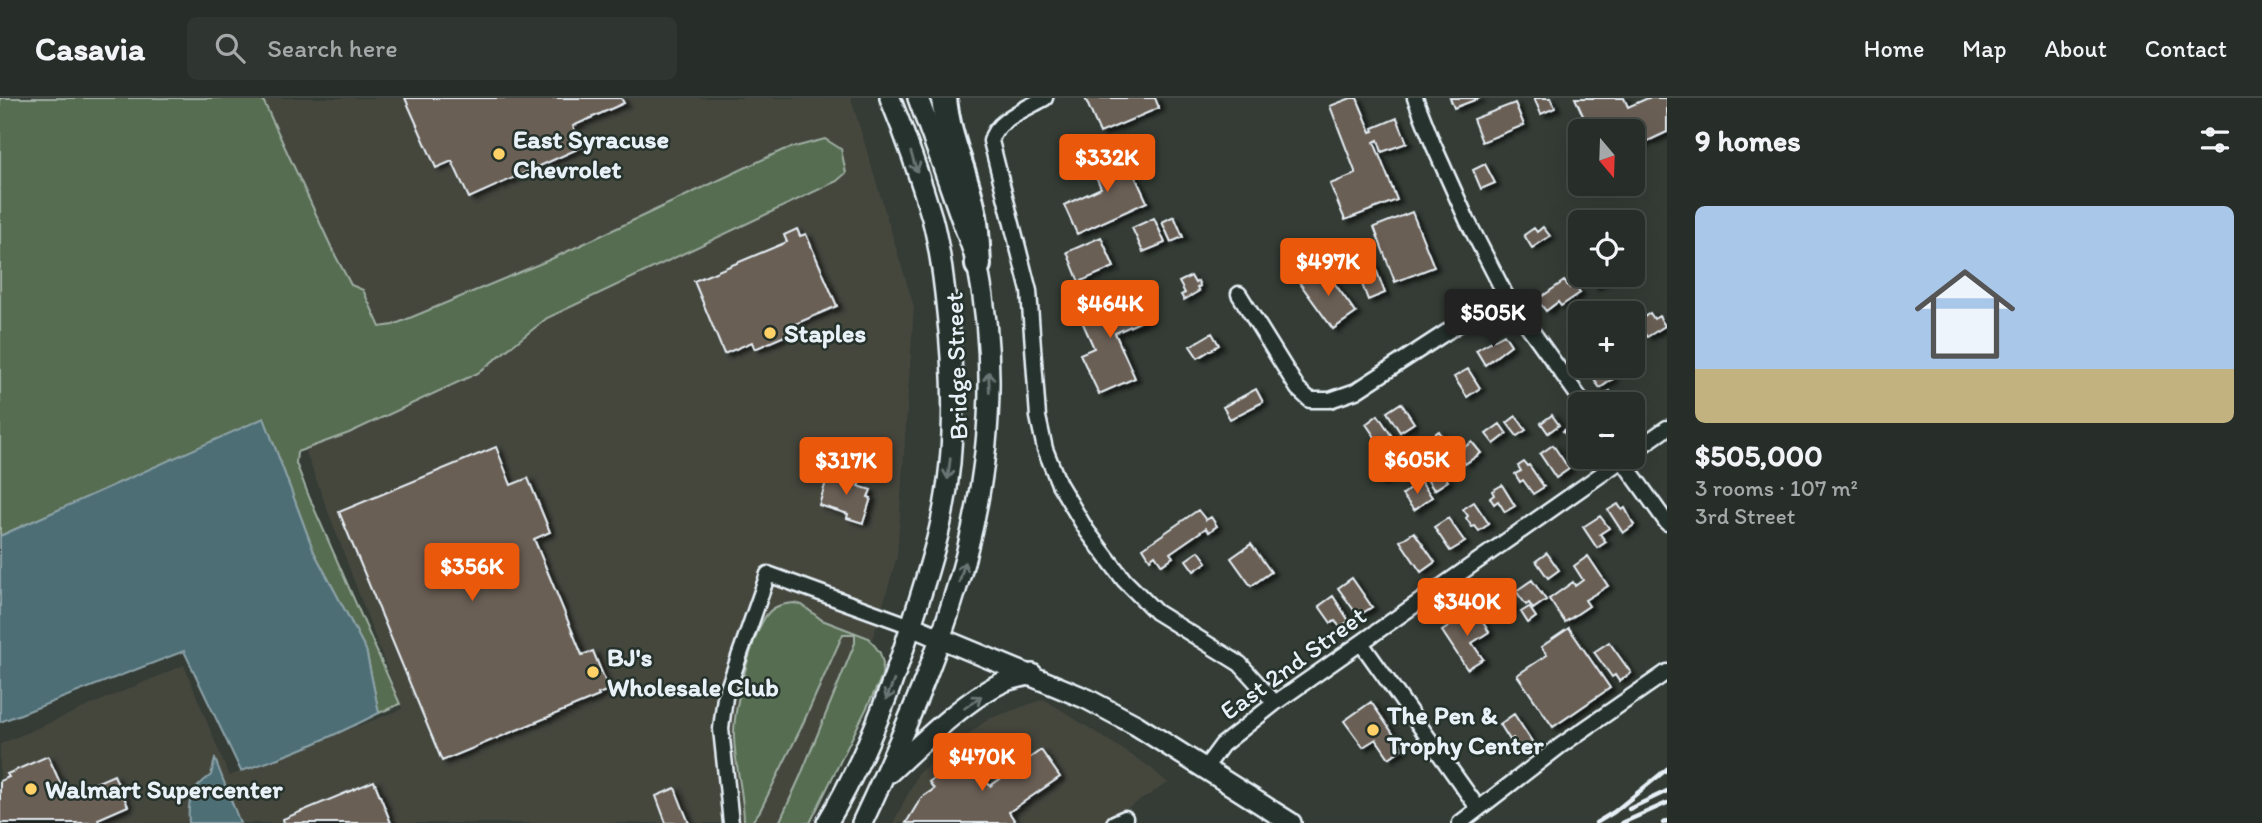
<!DOCTYPE html>
<meta charset="utf-8">
<style>
body{margin:0;font-family:Itim,sans-serif;background:#2f3530;color:#f1f3f6;height:100vh;display:flex;flex-direction:column;font-size:26px;white-space:nowrap}
*{box-sizing:border-box;margin:0}
p{font-size:23px;color:#a4a8a8}
.icon{flex:none;width:38px;height:38px;fill:none;stroke:currentColor;stroke-width:2;stroke-linecap:round;stroke-linejoin:round}
.map{position:relative;flex:1;overflow:hidden}
.drawer{display:flex;flex-direction:column;background:#272d28;width:595px}
.drawer>*{flex:none}
.needle{width:46px;rotate:161deg}
.controls{position:absolute;left:1568px;top:21px;display:grid;gap:14px}
.controls a{display:grid;place-items:center;width:77px;height:77px;border-radius:10px;background:#272d28;box-shadow:0 7px 28px #0002,0 0 0 2px #434945;font-size:35px}
.price{position:absolute;translate:-50% -60px;padding:0 16px;border-radius:7px;background:#ea580c;color:#fff;font-size:23px;line-height:46px;filter:drop-shadow(0 2px 4px #0008)}
.price::after{content:'';position:absolute;left:50%;top:42px;width:21px;height:16px;margin-left:-10px;background:inherit;clip-path:polygon(0 0,100% 0,50% 100%)}
.price.active{background:#222;color:#fff}
ul{padding:0;list-style:none}
li{display:grid;align-content:center;gap:14px;height:371px;padding:0 28px}
li+li{border-top:2px solid #434945}
li span{display:grid;place-items:center;height:217px;border-radius:10px;color:#555}
li>.icon{margin-inline-start:auto}
span .icon{width:126px;height:126px;fill:#fffc;stroke-width:1}
li b{font-size:30px}
h2{display:flex;justify-content:space-between;align-items:center;height:84px;padding:0 28px;font-size:30px}
header{display:flex;align-items:center;gap:42px;box-sizing:border-box;height:98px;padding:0 35px;background:#272d28;border-bottom:2px solid #434945}
header strong{font-size:33px}
nav{display:flex;gap:38px;margin-inline-start:auto;font-size:24px}
.search{width:490px;height:63px;background:#2f3530;display:flex;align-items:center;gap:18px;box-sizing:border-box;padding:0 24px;border-radius:10px;color:#a4a8a8;font-size:26px}
main{display:flex;flex:1;min-height:0}
.map>svg:first-child{display:block}
.built{fill:#44463e}
.green{fill:#576d51;stroke:#a0afa4;stroke-width:2}
.water{fill:#4e6e75;stroke:#8ca2a9;stroke-width:2}
.building{fill:#6a5f54;stroke:#e8f1f8;stroke-width:2;filter:url(#shadow)}
.lines{fill:none;stroke-linecap:round;stroke-linejoin:round}
.minor-casing{stroke:#e8f1f8;stroke-width:19}
.secondary-casing{stroke:#e8f1f8;stroke-width:24}
.motorway-casing{stroke:#e8f1f8;stroke-width:30}
.minor{stroke:#26332d;stroke-width:14}
.secondary{stroke:#26332d;stroke-width:19}
.motorway{stroke:#26332d;stroke-width:24}
.rail{stroke:#e8f1f8;stroke-width:4.5}
.oneway{stroke:#6a7674}
.poi-dot{fill:#ffd166;stroke:#26332d;stroke-width:2.5}
.labels{text-anchor:middle;stroke-width:5;stroke-linejoin:round;paint-order:stroke}
.poi-label{font-size:26px;font-weight:bold;fill:#e8f1f8;stroke:#26332d;text-anchor:start}
.street-label{font-size:26px;fill:#e8f1f8;stroke:#26332d}
</style>
<header>
<strong>Casavia</strong>
<div class="search"><svg class="icon" aria-label="search" viewBox="0 0 24 24"><circle cx="10" cy="10" r="6"/><path d="M15 15l6 6"/></svg>Search here</div>
<nav><a>Home</a><a>Map</a><a>About</a><a>Contact</a></nav>
</header>
<main>
<div class="map">
<svg width="1667" height="725" viewBox="0 0 1667 725">
<defs>
<filter id="shadow"><feDropShadow dx="5" dy="3" stdDeviation="2" flood-color="#0009"/></filter>
</defs>
<rect width="100%" height="100%" fill="#343c35"/>
<filter id="ink" filterUnits="userSpaceOnUse"><feTurbulence type="fractalNoise" baseFrequency=".0143" numOctaves="2"/><feDisplacementMap in="SourceGraphic" scale="14" xChannelSelector="R" yChannelSelector="G"/><feConvolveMatrix kernelMatrix="1 2 1 2 8 2 1 2 1" color-interpolation-filters="sRGB"/></filter>
<g filter="url(#ink)">
<!-- built -->
<path class="built" d="M222 0H851L914 209 897 459 866 564 786 725H0V646L184 567 229 678 402 611 305 352 330 254Z
M1044 601 1150 669 1168 685 1104 725H893L919 674 988 621Z"/>
<!-- green -->
<path class="green" d="M0 0H262L334 155 351 187 363 192 380 229 393 227 549 162 783 52 825 41 841 51 846 75 837 83 547 220 478 275 349 335 297 354 296 365 310 401 400 606 379 615 366 552 314 454 264 320 0 438Z
M794 505 802 507 822 522 869 540 880 555 883 565 882 577 878 587 810 725H779L800 679 855 545V536H843L800 632 760 713 751 725H744C744 696 735 668 734 639 733 614 752 532 769 514 776 507 784 506 794 505Z"/>
<!-- water -->
<path class="water" d="M264 320 314 454 366 552 379 615C334 638 289 658 241 673L184 553 0 624V438Z
M215 661 240 725H189C187 700 192 691 211 677Z"/>
<!-- building -->
<path class="building" d="M405 0H621L624 5 573 28 582 49 469 100 452 63 436 70Z
M1085 0H1155L1159 10 1100 35Z
M1351 0H1357L1371 34 1374 33 1373 30 1397 20 1407 45 1382 54 1378 42 1374 44 1397 102 1345 122 1330 86 1356 76 1330 8Z
M1450 0H1480L1454 10Z
M1534 0H1551L1555 10 1541 16Z
M1575 0H1624L1628 9 1648 0H1667V34L1633 50V33H1590Z
M1515 5 1524 27 1482 44 1473 21Z
M1123 52 1147 104 1077 136 1064 107 1101 90 1091 67Z
M1485 66 1495 85 1481 91 1473 72Z
M1412 114 1434 169 1395 184 1374 129Z
M1174 118 1183 139 1171 144 1162 124Z
M1154 120 1165 145 1143 154 1132 130Z
M1543 129 1550 138 1532 150 1524 137 1534 130 1537 134Z
M797 131 800 138 806 136 837 208 786 230 789 236 755 251 752 244 724 256 694 183 787 144 784 137Z
M1101 139 1114 169 1079 184 1067 154Z
M1371 158 1385 195 1368 202 1354 165Z
M1322 168 1356 215 1333 231 1299 184Z
M1586 177H1602L1605 181 1594 189Z
M1191 178 1195 185 1198 183 1200 188 1197 190 1199 193 1184 202 1181 197 1185 195 1179 184Z
M1564 183 1570 190 1574 187 1580 195 1561 208 1558 204 1546 213 1537 202Z
M1137 194 1149 220 1115 235 1135 280 1099 296 1080 256 1094 250 1076 210 1099 200 1103 210Z
M1650 215 1654 221 1659 218 1665 228 1647 239 1637 224Z
M1212 235 1219 247 1198 260 1190 248Z
M1504 236 1511 247 1485 267 1476 252Z
M1606 270 1613 281 1600 290 1592 279Z
M1468 271 1480 290 1467 299 1454 279Z
M1256 291 1263 304 1230 321 1223 309Z
M1610 293 1617 302 1622 299 1627 306H1606L1601 299Z
M1401 305 1414 325 1400 334 1387 314Z
M1378 317 1393 340 1381 348 1366 326Z
M1552 317 1559 327 1548 335 1541 325Z
M1516 318 1526 332 1517 338 1507 325Z
M1500 326 1507 336 1494 346 1486 336Z
M1573 327 1580 336V358L1563 333Z
M1439 333 1450 349 1440 356 1429 340Z
M1472 344 1481 355 1465 366 1457 354Z
M1553 347 1569 371 1556 380 1540 356Z
M496 349 511 387 528 380 550 434 534 441 582 557 593 553 609 592 598 596 599 598 442 663 339 414Z
M1524 364 1527 368 1529 367 1544 389 1533 396 1523 382 1520 384 1515 376 1521 373 1518 368Z
M1382 367 1389 379 1379 385 1372 373Z
M1439 369 1448 383 1434 392 1425 378Z
M829 374 860 384 858 388 871 392 868 399 871 400 863 425 847 420 848 416 819 407Z
M1420 383 1432 399 1414 412 1402 397Z
M1502 387 1515 408 1505 414 1498 403 1494 406 1490 400 1494 397 1492 393Z
M1474 404 1489 426 1479 433 1475 428 1472 429 1466 420 1468 418 1463 411Z
M1618 406 1622 412 1625 410 1634 427 1623 435 1608 412Z
M1198 412 1206 422 1211 419 1217 428 1209 434 1206 430 1170 455 1173 459 1162 467 1155 457 1150 461 1143 450Z
M1600 418 1609 430 1600 436 1606 444 1597 450 1583 429Z
M1448 420 1465 444 1450 453 1434 429Z
M1414 434 1435 464 1421 474 1400 443Z
M1251 446 1271 474 1251 488 1231 460Z
M1199 453 1207 464 1194 473 1186 462Z
M1547 455 1559 472 1548 480 1536 463Z
M1588 458 1608 488 1585 502 1589 508 1565 524 1549 501 1573 484 1575 488 1583 482 1574 468Z
M1352 480 1372 509 1358 518 1338 490Z
M1532 482 1546 502 1533 511 1529 505 1526 507 1516 493Z
M1500 489 1514 510 1498 520 1488 506 1491 504 1487 497Z
M1333 498 1349 523 1340 529 1335 523 1331 525 1319 508Z
M1529 509 1536 519 1528 525 1521 514Z
M1475 512 1489 534 1472 545 1483 561 1467 571 1442 533Z
M1569 530 1610 590 1553 629 1517 577 1547 557 1541 549Z
M1609 544 1631 575 1619 583 1615 577 1612 579 1594 554Z
M1371 604 1403 650 1389 660 1376 641 1363 649 1344 623Z
M1514 616 1533 645 1522 652 1513 640 1510 642 1500 626Z
M1041 652 1060 679 1009 714 1016 725H906L921 700 934 691 929 684 968 657 990 688Z
M48 658 66 698 114 677 128 708 98 721 99 725H0V683L9 679 7 676Z
M374 683 391 725H284L283 721Z
M675 690 682 708 689 725H666L656 698Z"/>
<g class="lines">
<defs>
<path id="minor" d="M1045 0C1028 10 995 22 991 43L1029 193 1038 319 1045 351 1059 386 1087 433 1124 482 1156 514 1240 566 1275 605
M1415 0 1433 46 1467 122 1505 196 1584 306
M1239 196 1298 291 1310 302H1330L1356 293 1505 196
M1633 354 1667 330
M1620 359 1667 425
M1361 545 1478 710
M1205 670 1222 647 1275 605 1626 359
M731 725 721 631 725 599 768 476 911 528
M1114 725 1125 720
M1460 725 1560 648 1667 574"/>
<path id="secondary" d="M911 528 1087 601 1136 627 1291 725
M890 674C919 647 969 598 1006 583 1014 580 1023 579 1032 576
M827 725C863 665 889 598 910 531 921 496 933 461 941 424 956 355 955 284 947 214 944 183 940 150 932 120 920 79 906 39 890 0
M862 725C945 548 1018 370 978 170 974 153 967 136 961 120 947 79 933 40 918 0"/>
<path id="motorway" d="M944 0C948 44 967 76 974 118 977 134 977 151 978 167"/>
</defs>
<!-- minor casing -->
<use href="#minor" class="minor-casing"/>
<!-- secondary casing -->
<use href="#secondary" class="secondary-casing"/>
<!-- motorway casing -->
<use href="#motorway" class="motorway-casing"/>
<!-- minor -->
<use href="#minor" class="minor"/>
<!-- secondary -->
<use href="#secondary" class="secondary"/>
<!-- motorway -->
<use href="#motorway" class="motorway"/>
<!-- rail -->
<path class="rail" d="M1629 711 1667 693
M1596 725 1614 714 1667 671
M1622 725 1667 705
M1663 725 1667 723"/>
</g>
<!-- one-way arrows -->
<defs><path id="oneway-shaft" d="M-6 0H5M1.5-3L5.5 0L1.5 3" fill="none" stroke-width="1.6" stroke-linecap="round" stroke-linejoin="round" transform="scale(1.75)"/></defs>
<g class="oneway">
<use href="#oneway-shaft" transform="translate(914 64) rotate(72)"/>
<use href="#oneway-shaft" transform="translate(989 284) rotate(-92)"/>
<use href="#oneway-shaft" transform="translate(949 371) rotate(97)"/>
<use href="#oneway-shaft" transform="translate(962 474) rotate(-75)"/>
<use href="#oneway-shaft" transform="translate(890 592) rotate(112)"/>
<use href="#oneway-shaft" transform="translate(973 604) rotate(-36)"/>
</g>
</g>
<!-- markers -->
<g class="poi-dot">
<circle cx="499" cy="56" r="7"/>
<circle cx="770" cy="235" r="7"/>
<circle cx="593" cy="574" r="7"/>
<circle cx="1373" cy="632" r="7"/>
<circle cx="31" cy="691" r="7"/>
</g>
<g class="labels">
<!-- poi labels -->
<g class="poi-label">
<text x="513" y="50">East Syracuse<tspan x="513" dy="30">Chevrolet</tspan></text>
<text x="784" y="244">Staples</text>
<text x="607" y="568">BJ's<tspan x="607" dy="30">Wholesale Club</tspan></text>
<text x="1387" y="626">The Pen &amp;<tspan x="1387" dy="30">Trophy Center</tspan></text>
<text x="45" y="700">Walmart Supercenter</text>
</g>
<!-- street labels -->
<g class="street-label">
<text transform="translate(956 268) rotate(-92)" y="9">Bridge Street</text>
<text transform="translate(1293 565) rotate(-36)" y="9">East 2nd Street</text>
</g>
</g>
</svg>
<div class="controls">
<a><svg class="needle" viewBox="-14 -14 28 28"><path d="M0-13l5 13h-10z" fill="#e53935"/><path d="M0 13l5-13h-10z" fill="#a4a8a8"/></svg></a>
<a><svg class="icon" aria-label="locate" viewBox="0 0 24 24"><circle cx="12" cy="12" r="6"/><path d="M12 2v4M12 18v4M2 12h4M18 12h4"/></svg></a>
<a>+</a>
<a>−</a>
</div>
<b class="price" style="left:1107px;top:96px">$332K</b>
<b class="price" style="left:1328px;top:200px">$497K</b>
<b class="price" style="left:1110px;top:242px">$464K</b>
<b class="price active" style="left:1493px;top:251px">$505K</b>
<b class="price" style="left:1417px;top:398px">$605K</b>
<b class="price" style="left:846px;top:399px">$317K</b>
<b class="price" style="left:472px;top:505px">$356K</b>
<b class="price" style="left:1467px;top:540px">$340K</b>
<b class="price" style="left:982px;top:695px">$470K</b>
</div>
<section class="drawer">
<h2>9 homes<svg class="icon" aria-label="filters" viewBox="0 0 24 24"><path d="M4 7h16M4 17h16"/><circle cx="9" cy="7" r="2"/><circle cx="15" cy="17" r="2"/></svg></h2>
<ul>
<li><span style="background:linear-gradient(#a9c7e8 75%,#c2b280 0)"><svg class="icon" aria-label="home" viewBox="0 0 24 24"><path d="M3 11l9-7 9 7M6 9v11h12V9"/></svg></span><div><b>$505,000</b><p>3 rooms · 107 m²</p><p>3rd Street</p></div></li>
</ul>
</section>
</main>
